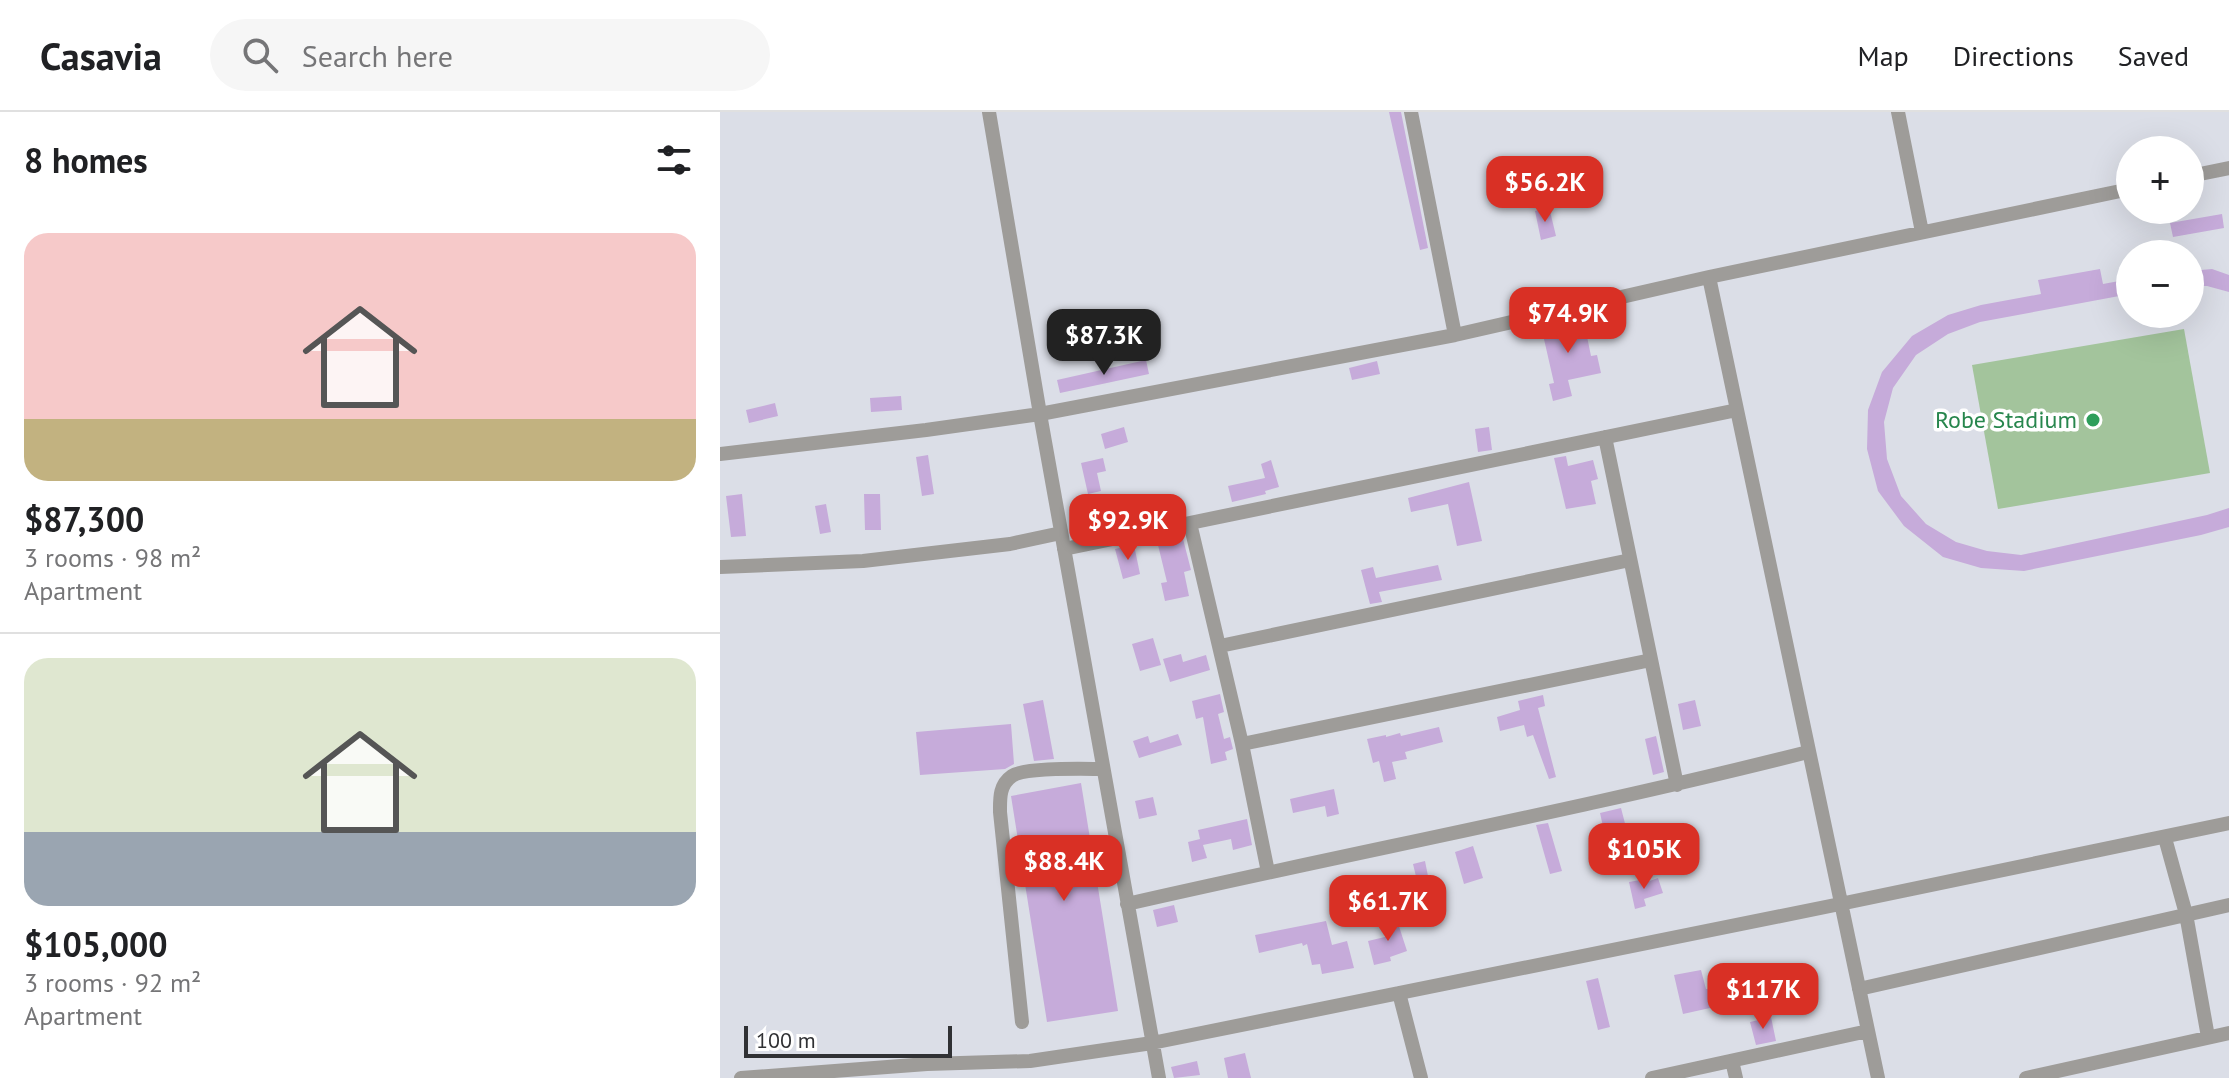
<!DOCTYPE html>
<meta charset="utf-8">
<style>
body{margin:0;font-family:"PT Sans",sans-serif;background:#f6f6f6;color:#202124;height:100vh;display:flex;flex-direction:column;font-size:30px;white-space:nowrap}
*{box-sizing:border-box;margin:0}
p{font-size:26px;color:#757577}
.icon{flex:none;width:44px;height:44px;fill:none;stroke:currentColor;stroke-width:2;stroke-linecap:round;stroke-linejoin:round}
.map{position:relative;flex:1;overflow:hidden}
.sheet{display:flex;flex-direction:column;background:#fff;width:720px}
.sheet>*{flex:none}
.controls{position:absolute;left:1396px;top:24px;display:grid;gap:16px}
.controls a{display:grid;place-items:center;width:88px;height:88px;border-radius:50%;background:#fff;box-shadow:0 8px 32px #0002;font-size:40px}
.scale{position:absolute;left:24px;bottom:20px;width:208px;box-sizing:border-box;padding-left:8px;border:4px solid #303134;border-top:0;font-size:22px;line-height:28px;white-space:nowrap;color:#303134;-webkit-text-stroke:6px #fff;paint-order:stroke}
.price{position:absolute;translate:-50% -68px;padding:0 18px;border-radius:16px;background:#d93025;color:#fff;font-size:26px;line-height:52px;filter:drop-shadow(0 2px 4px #0008)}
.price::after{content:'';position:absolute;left:50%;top:48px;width:24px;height:18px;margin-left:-12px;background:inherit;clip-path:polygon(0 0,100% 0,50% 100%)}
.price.selected{background:#222;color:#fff}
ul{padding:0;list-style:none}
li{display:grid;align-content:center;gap:16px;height:424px;padding:0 24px}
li+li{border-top:2px solid #e0e0e0}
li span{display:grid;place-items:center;height:248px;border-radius:24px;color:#555}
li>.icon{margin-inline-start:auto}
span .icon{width:144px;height:144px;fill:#fffc;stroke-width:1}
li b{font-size:34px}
h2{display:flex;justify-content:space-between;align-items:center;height:96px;padding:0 24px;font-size:34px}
header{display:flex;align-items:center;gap:48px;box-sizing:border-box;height:112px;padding:0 40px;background:#fff;border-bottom:2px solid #e0e0e0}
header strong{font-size:38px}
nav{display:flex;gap:44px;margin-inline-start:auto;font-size:28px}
.search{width:560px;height:72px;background:#f6f6f6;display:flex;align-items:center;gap:20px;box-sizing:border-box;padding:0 28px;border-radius:44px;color:#757577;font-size:30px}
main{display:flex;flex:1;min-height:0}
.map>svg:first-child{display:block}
.green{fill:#a3c49c}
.building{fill:#c6abda}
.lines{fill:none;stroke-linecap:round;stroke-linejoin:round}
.street{stroke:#9e9c99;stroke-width:14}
.leisure-dot{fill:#2e9e5b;stroke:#fff;stroke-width:3}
.labels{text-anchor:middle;stroke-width:7;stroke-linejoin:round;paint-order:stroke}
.leisure-label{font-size:24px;fill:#27864d;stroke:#fff;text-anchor:end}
</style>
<header>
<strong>Casavia</strong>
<div class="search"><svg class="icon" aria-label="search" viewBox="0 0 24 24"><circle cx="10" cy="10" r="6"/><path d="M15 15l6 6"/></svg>Search here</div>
<nav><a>Map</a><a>Directions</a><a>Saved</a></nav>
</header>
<main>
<section class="sheet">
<h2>8 homes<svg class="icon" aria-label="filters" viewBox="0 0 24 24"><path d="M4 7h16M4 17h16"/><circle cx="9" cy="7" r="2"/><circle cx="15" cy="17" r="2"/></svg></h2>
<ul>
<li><span style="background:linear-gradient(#f6c9c9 75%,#c2b280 0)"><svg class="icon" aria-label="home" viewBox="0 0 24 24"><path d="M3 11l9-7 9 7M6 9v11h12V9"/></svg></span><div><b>$87,300</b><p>3 rooms · 98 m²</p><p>Apartment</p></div></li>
<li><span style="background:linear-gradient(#dfe7d0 70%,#9aa5b1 0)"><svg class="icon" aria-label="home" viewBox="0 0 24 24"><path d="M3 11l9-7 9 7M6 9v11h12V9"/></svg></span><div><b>$105,000</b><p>3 rooms · 92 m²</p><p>Apartment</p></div></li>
</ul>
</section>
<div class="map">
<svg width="1509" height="966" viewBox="0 0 1509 966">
<rect width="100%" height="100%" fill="#dbdee7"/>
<!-- green -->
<path class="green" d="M1464 217 1490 361 1278 397 1252 253Z"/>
<!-- building -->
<path class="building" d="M669 0H681L708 136 700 138Z
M829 95 836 124 821 128 815 99Z
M1502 102 1504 116 1453 125 1450 111Z
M1380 157 1383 172 1410 167V182L1260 210 1228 222 1196 243 1173 276 1164 310 1167 347 1181 384 1206 412 1236 430 1267 439 1301 443 1487 403 1509 396V415L1481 423 1304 459 1261 456 1223 445 1184 414 1158 379 1147 337 1148 298 1162 260 1192 224 1228 203 1261 193 1321 182 1318 168Z
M1492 157 1509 163V180L1487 174H1470V159Z
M863 205 871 244 877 243 881 261 848 268 852 284 833 289 829 272 834 271 821 214Z
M426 248 429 262 340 281 337 268Z
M657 249 660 262 632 268 629 256Z
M181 284 182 298 151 300 150 286Z
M55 291 58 304 29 311 26 298Z
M404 315 408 330 385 337 381 322Z
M769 315 772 338 758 340 755 317Z
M208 343 214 382 202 384 196 345Z
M846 344 848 354 873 348 878 367 871 369 876 392 846 397 834 346Z
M383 346 386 359 377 361 381 379 368 382 361 351Z
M551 348 559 375 545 379 546 382 512 390 508 374 545 366 541 352Z
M749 370 762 429 737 434 728 392 691 400 688 386Z
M22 382 26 424 11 425 6 384Z
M144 382H160L161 418H145Z
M106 392 111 420 100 422 95 394Z
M462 423 471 458 464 460 469 484 445 489 441 471 447 470 437 429Z
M414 433 420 462 403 467 395 437Z
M718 453 722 468 659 480 662 490 650 492 641 458 653 455 656 466Z
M433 526 441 553 420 559 412 532Z
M461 542 463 550 486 543 490 558 450 570 443 547Z
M500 582 504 600 498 602 504 627 510 625 513 637 505 640 507 648 491 652 483 605 476 607 472 589Z
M823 583 825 594 818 596 836 665 829 667 813 623 807 625 804 613 780 619 777 605 800 598 798 589Z
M323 588 334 647 314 649 303 592Z
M975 588 981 614 963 618 958 592Z
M291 612 294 652 285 657 200 663 196 620Z
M719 615 723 630 685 640 687 647 672 650 676 667 664 670 659 649 653 651 647 627 666 623V625L680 621 681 624Z
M458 622 462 633 419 646 413 629 428 624 430 631Z
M936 624 944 660 933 663 925 627Z
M361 671 398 899 327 910 291 684Z
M614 677 619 702 607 705 605 694 573 701 570 687Z
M433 685 437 703 419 707 415 689Z
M901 696 908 723 946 711 952 736 937 739 935 730 897 738 895 726 886 728 880 701Z
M527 707 532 733 513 738 511 727 483 733 487 746 472 750 468 730 480 727 478 718Z
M828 711 842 759 830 762 816 713Z
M753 734 763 766 744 772 735 740Z
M705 749 711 779 700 781 693 752Z
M938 766 943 781 924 787 926 794 915 797 909 770 920 768 921 772Z
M454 793 458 810 437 815 433 798Z
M675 802 687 839 670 845 671 849 654 853 648 829 669 824 663 805Z
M606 809 612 833 627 829 634 856 602 862 600 852 592 853 587 832 583 834 582 831 539 841 535 823Z
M981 858 986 877 995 876 999 894 963 902 954 863Z
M878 866 890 915 878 918 866 869Z
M1051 905 1056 929 1036 933 1030 910Z
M525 941 531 966H508L504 946Z
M477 949 480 963 454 966 451 955Z"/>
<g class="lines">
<!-- street -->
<path class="street" d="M269 0 320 302 439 966
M691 0 735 223
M1178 0 1202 120
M1470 64 1509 56
M989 165 1158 966
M885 325 957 673
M0 342 206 318 320 302 735 223 989 165 1410 77
M470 411 522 632 548 760
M344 437 1017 298
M0 455 143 449 290 432 341 421
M500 534 910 448
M522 632 931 548
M1445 726 1466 802 1488 925
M407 792C634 740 863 697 1088 640
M1139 877 1509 793
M679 881 701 966
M302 910 280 700C280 687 279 673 292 664 305 655 364 657 383 657
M1012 949 1016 966
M21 966 207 952 310 949 432 931 1120 792 1509 711
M932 966 1148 919
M1306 966 1509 921"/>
</g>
<!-- markers -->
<circle class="leisure-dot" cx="1373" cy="308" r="8"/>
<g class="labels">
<!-- leisure labels -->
<g class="leisure-label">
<text x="1357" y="316">Robe Stadium</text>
</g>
</g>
</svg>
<div class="controls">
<a>+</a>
<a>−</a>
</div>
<div class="scale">100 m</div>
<b class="price" style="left:825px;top:112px">$56.2K</b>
<b class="price" style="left:848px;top:243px">$74.9K</b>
<b class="price selected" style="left:384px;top:265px">$87.3K</b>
<b class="price" style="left:408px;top:450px">$92.9K</b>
<b class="price" style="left:924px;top:779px">$105K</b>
<b class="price" style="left:344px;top:791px">$88.4K</b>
<b class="price" style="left:668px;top:831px">$61.7K</b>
<b class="price" style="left:1043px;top:919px">$117K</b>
</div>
</main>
